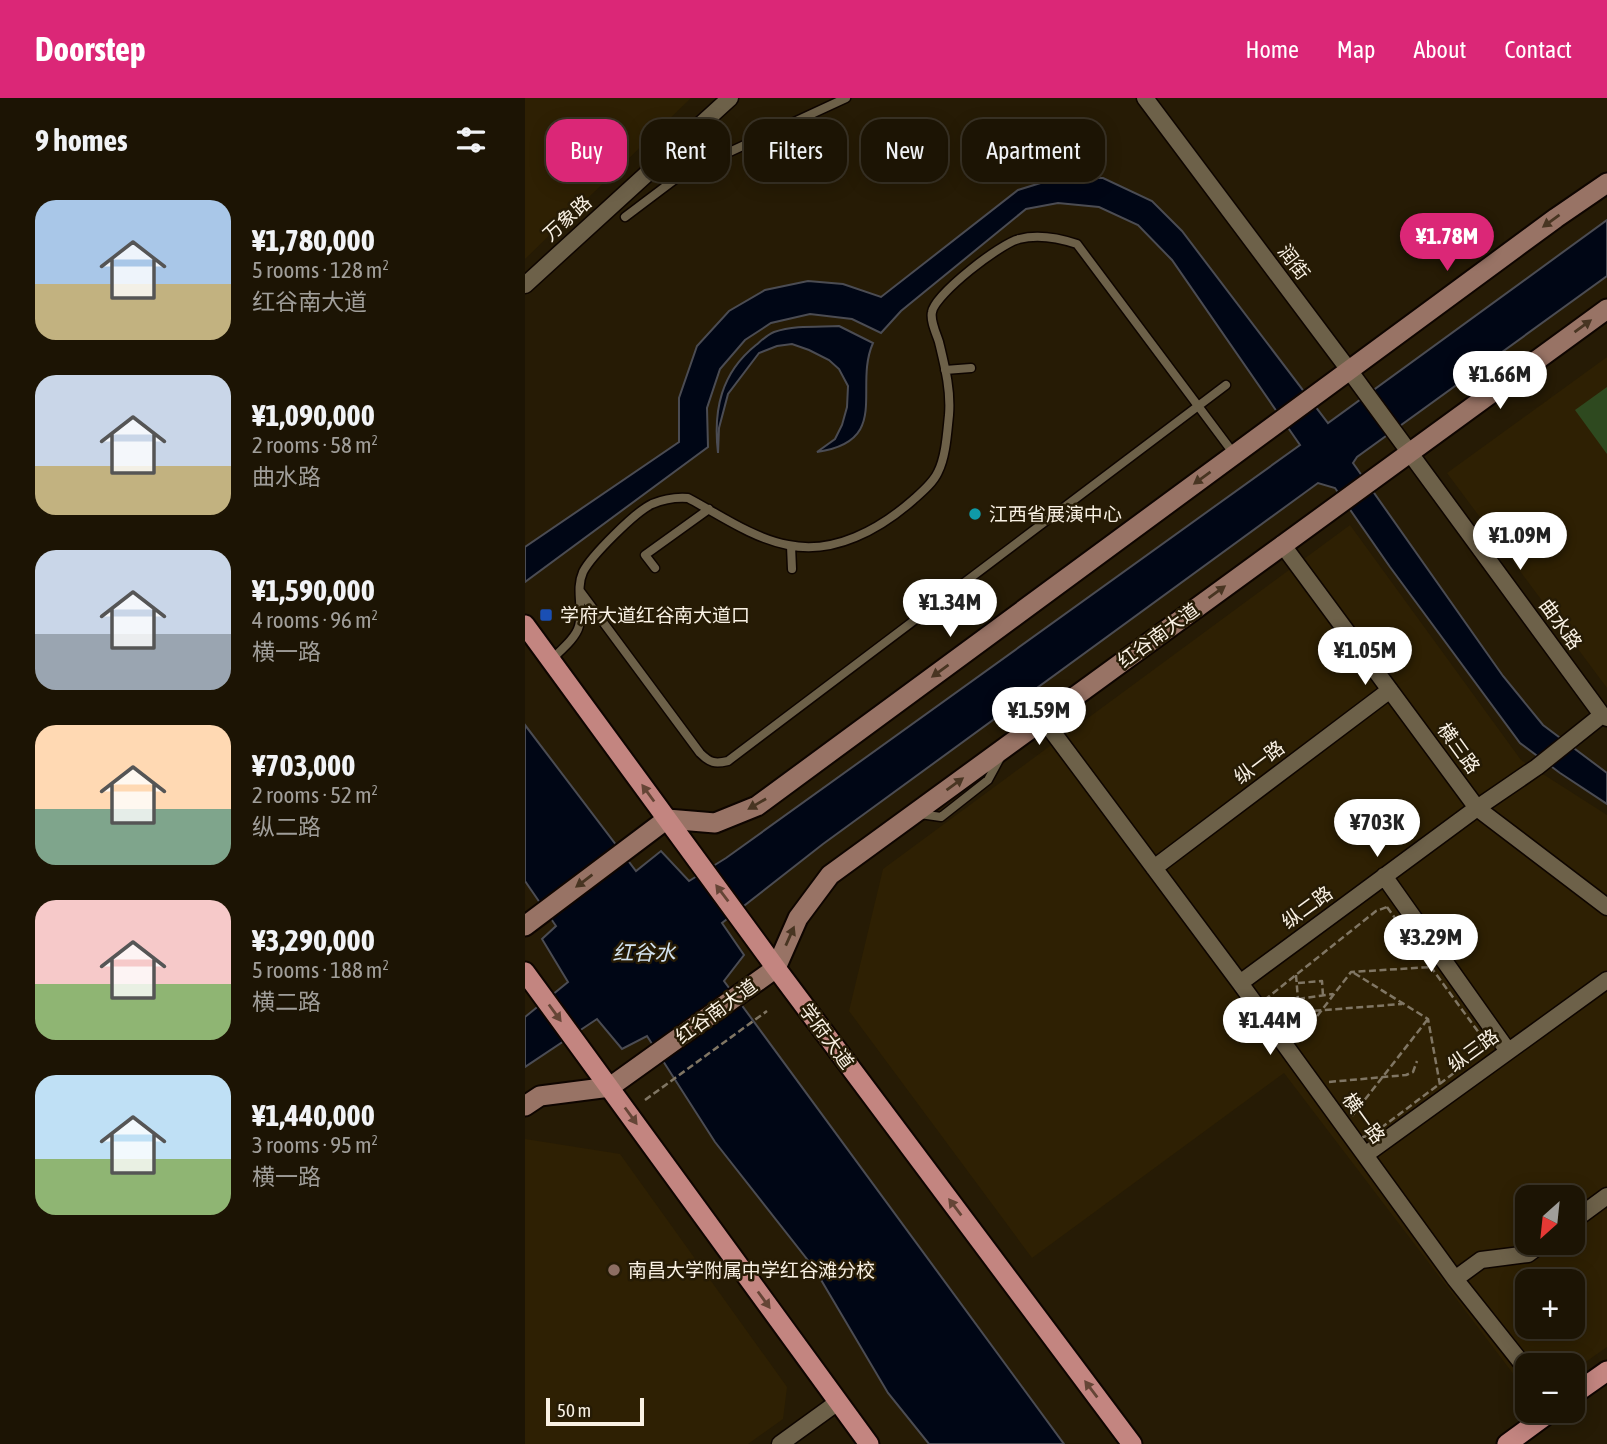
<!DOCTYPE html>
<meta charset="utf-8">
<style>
body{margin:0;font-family:"Asap Condensed","Noto Sans SC",sans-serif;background:#292113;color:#f1f3f6;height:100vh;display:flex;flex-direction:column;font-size:26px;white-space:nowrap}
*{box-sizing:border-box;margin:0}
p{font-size:23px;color:#a09e9a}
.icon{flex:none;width:38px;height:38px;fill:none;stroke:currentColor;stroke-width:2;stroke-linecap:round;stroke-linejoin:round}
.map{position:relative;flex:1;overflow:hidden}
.sheet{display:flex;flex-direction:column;background:#1c1404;width:525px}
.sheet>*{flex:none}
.guide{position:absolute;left:21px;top:21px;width:665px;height:63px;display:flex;gap:14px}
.needle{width:46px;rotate:207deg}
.buttons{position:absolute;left:990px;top:1087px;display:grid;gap:14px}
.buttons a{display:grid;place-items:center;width:70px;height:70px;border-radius:14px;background:#1c1404;box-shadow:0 4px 18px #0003,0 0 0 2px #3a3326;font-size:35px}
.scale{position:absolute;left:21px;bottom:18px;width:98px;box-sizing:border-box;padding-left:7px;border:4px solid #f9f1e4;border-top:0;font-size:19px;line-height:24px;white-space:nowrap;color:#f9f1e4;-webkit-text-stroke:5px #261b05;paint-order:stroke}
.price{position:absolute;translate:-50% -60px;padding:0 16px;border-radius:24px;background:#fff;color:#222;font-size:23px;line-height:46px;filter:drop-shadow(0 2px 4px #0008)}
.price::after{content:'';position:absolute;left:50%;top:42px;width:21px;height:16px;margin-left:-10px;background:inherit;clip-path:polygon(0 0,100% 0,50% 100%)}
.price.selected{background:#db2777;color:#fff}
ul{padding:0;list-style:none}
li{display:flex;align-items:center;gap:21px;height:175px;padding:0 35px}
li span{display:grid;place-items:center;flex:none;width:196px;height:140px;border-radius:21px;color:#555}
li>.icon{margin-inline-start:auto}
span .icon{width:84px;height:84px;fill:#fffc;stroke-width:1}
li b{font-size:30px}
h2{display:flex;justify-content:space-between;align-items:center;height:84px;padding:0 35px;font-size:30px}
.pill{padding:0 24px;border-radius:21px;background:#1c1404;box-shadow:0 4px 18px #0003,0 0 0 2px #3a3326;font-size:24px;line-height:63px}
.pill.selected{background:#db2777;color:#fff}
header{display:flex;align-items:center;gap:42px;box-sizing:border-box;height:98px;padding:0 35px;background:#db2777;color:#fff}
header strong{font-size:33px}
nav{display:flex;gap:38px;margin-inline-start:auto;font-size:24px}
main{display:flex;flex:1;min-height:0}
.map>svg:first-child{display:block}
.built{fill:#2e2003;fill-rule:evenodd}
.green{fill:#2e491f}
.water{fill:#000615;stroke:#4b4c53;stroke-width:2}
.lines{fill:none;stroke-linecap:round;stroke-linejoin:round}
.service-casing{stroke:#0e0500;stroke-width:11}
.minor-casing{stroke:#0e0500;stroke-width:19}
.secondary-casing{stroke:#0e0500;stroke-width:23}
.primary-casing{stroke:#0e0500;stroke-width:23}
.path{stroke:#807664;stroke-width:2.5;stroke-dasharray:7 3.5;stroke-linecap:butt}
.service{stroke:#6d6149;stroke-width:8}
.minor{stroke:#6d6149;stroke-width:16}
.secondary{stroke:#987365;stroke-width:19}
.primary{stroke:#c38580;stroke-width:19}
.oneway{fill:#483522}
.oneway2{fill:#654536}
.culture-dot{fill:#0f9aa8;stroke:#261b05;stroke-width:2.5}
.transit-dot{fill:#1a4fb4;stroke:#261b05;stroke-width:2.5}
.education-dot{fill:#8d6e63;stroke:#261b05;stroke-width:2.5}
.labels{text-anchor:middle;stroke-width:5;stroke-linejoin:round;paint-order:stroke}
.street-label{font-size:19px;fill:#f9f1e4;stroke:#261b05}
.poi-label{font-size:19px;fill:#f9f1e4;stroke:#261b05;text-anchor:start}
.water-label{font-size:21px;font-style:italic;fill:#d3e3f1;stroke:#261b05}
</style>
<header>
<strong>Doorstep</strong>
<nav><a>Home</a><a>Map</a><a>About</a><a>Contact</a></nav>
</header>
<main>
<section class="sheet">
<h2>9 homes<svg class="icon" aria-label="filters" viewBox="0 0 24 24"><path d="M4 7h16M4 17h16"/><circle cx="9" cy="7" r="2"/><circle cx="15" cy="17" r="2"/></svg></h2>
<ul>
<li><span style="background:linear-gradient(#a9c7e8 60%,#c2b280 0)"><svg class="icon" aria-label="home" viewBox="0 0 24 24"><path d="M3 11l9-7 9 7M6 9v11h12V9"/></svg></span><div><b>¥1,780,000</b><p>5 rooms · 128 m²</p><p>红谷南大道</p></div></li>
<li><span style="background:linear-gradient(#c9d6e8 65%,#c2b280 0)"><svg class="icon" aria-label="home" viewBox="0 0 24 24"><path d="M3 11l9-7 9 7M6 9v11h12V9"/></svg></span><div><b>¥1,090,000</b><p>2 rooms · 58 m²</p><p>曲水路</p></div></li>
<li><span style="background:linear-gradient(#c9d6e8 60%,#9aa5b1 0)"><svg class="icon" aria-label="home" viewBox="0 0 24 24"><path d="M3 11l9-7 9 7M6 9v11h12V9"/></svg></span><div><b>¥1,590,000</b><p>4 rooms · 96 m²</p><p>横一路</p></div></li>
<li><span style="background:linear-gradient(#ffd9b3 60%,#7fa58c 0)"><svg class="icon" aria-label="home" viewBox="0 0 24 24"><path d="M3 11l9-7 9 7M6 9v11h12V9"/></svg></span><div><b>¥703,000</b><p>2 rooms · 52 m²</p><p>纵二路</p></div></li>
<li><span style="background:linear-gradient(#f6c9c9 60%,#8fb573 0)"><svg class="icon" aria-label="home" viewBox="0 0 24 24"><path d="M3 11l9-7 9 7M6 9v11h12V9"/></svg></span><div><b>¥3,290,000</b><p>5 rooms · 188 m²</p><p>横二路</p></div></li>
<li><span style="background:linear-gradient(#bfe0f5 60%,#8fb573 0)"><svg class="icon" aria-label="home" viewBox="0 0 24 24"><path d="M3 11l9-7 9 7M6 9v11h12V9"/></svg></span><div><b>¥1,440,000</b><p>3 rooms · 95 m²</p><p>横一路</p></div></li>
</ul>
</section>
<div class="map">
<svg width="1082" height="1346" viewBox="0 0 1082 1346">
<rect width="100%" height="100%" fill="#261b05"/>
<!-- built -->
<path class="built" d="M0 0H166L0 161Z
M1082 259V590L922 375Z
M825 427 996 662 1082 717V1249L1048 1273V1267H1003V1295L759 975 507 1160 324 913 358 771ZM1003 1099H1048V1144H1003ZM1003 1183H1048V1228H1003Z
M0 1041 95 1056 262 1289 258 1321 223 1346H0Z"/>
<!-- green -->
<path class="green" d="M1082 289V356L1050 312Z"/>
<!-- water -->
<path class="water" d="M535 79 578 80 627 103 657 133 803 325 1082 122V178L832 359 828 365 978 578 1018 627 1082 675V706L1035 675 995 645 865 469 810 390 793 385 298 746 197 825 219 857 199 883 539 1346H404L363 1295 289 1170 190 1044 122 938 97 951 72 921 0 969V919L43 884 17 841 31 828 0 783V627L111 773 136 753 164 783 201 760 775 347 647 162 613 127 574 109 533 105 501 111 376 213 356 235 327 221 285 216 246 225 220 242 195 271 182 310 183 349 0 484V449L154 344V300L172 248 204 213 240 192 283 183 318 186 356 199 493 92Z
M314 228 348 245C328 290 367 343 292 354L310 341 317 327 322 309 323 288 314 271 304 262 284 252 267 246 252 248 234 255 203 296 194 330 193 355C188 312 196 275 231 247 237 242 242 237 249 234 270 227 293 229 314 228Z"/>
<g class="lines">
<defs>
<path id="service" d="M100 119 157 76 321 0
M420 272 446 270
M266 448 267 471
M130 470 120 457 184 411
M55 493 175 655C185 665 190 666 203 663L701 287
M27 561C36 552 51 540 54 528 59 510 50 492 58 474 66 458 110 414 127 406 139 401 150 399 163 400 195 417 227 440 263 447 309 457 355 431 388 402 397 394 408 385 413 374 421 358 422 335 424 317 426 292 420 269 414 244 411 235 405 222 407 214 410 196 476 145 494 141 513 136 534 140 552 146L709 356
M395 716 416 719 463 682 475 660"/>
<path id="minor" d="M620 0 824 272 1077 617 1082 620
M0 187 205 0
M757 446 952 710 1082 809
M518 621 715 885 930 1181 1003 1273
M629 770 865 592
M859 778 983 953
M715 885 952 710 1012 669 1077 617
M840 1057 1082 882
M1048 1123 1082 1098
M930 1181 956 1162 1003 1156 1019 1144
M255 1346 313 1304"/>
<path id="secondary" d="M0 828 142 721 190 725 232 708 1031 120 1082 85
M0 1008 15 998 85 989 251 870 273 820 305 777 1082 211"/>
<path id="primary" d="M0 527 251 870 607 1346
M0 874 344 1346
M1048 1297 1082 1273
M982 1346 1028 1312"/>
</defs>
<!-- service casing -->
<use href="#service" class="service-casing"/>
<!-- minor casing -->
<use href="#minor" class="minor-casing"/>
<!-- secondary casing -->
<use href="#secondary" class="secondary-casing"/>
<!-- primary casing -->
<use href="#primary" class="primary-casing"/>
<!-- path -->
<path class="path" d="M862 809 957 939 953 957 848 1036 835 1040 821 1027 741 918 742 900 851 813Z
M829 875 903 921 915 987
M771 877 774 914 877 906
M773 885 797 883 798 898
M773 901 808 896
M773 943 826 874 906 869
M804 984 881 977 888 974 892 963
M120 1002 242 913
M827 1018 903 921"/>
<!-- service -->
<use href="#service" class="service"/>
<!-- minor -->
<use href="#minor" class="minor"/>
<!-- secondary -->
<use href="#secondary" class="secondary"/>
<!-- primary -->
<use href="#primary" class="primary"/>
</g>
<!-- one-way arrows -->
<defs><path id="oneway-solid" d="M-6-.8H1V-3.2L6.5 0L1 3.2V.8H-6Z" transform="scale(1.75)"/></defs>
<g class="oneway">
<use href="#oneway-solid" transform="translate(1026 123) rotate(144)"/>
<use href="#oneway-solid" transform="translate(1058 228) rotate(-36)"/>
<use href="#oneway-solid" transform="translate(677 380) rotate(144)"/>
<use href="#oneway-solid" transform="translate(692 494) rotate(-36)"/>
<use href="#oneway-solid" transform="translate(415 573) rotate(144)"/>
<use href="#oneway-solid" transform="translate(430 686) rotate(-36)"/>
<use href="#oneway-solid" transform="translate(232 706) rotate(150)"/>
<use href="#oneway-solid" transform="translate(59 783) rotate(143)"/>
<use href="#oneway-solid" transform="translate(265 838) rotate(-66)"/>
</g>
<g class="oneway2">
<use href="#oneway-solid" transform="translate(123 695) rotate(-126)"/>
<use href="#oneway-solid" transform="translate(197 795) rotate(-127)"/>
<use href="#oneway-solid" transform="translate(30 915) rotate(54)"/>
<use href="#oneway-solid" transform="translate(106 1018) rotate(54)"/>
<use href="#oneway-solid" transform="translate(430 1109) rotate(-127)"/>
<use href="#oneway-solid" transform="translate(239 1202) rotate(54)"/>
<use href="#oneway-solid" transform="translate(566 1291) rotate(-127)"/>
</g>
<!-- markers -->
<circle class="culture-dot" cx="450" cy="416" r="7"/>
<rect class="transit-dot" x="14" y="510" width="14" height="14" rx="3.5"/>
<circle class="education-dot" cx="89" cy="1172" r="7"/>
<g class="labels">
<!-- street labels -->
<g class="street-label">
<text transform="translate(42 120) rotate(-42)" y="7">万象路</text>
<text transform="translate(769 164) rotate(53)" y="7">润街</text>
<text transform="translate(1036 526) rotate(54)" y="7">曲水路</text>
<text transform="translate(633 537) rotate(-36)" y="7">红谷南大道</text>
<text transform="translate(934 650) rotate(54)" y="7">横三路</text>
<text transform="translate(734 664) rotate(-37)" y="7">纵一路</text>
<text transform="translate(782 809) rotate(-36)" y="7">纵二路</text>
<text transform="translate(191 913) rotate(-36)" y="7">红谷南大道</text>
<text transform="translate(302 938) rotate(53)" y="7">学府大道</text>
<text transform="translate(948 952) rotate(-36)" y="7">纵三路</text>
<text transform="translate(839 1020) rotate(54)" y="7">横一路</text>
</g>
<!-- poi labels -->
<g class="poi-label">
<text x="464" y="423">江西省展演中心</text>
<text x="35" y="524">学府大道红谷南大道口</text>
<text x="103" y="1179">南昌大学附属中学红谷滩分校</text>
</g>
<!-- water labels -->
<g class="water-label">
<text x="119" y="862">红谷水</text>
</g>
</g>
</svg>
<div class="buttons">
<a><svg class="needle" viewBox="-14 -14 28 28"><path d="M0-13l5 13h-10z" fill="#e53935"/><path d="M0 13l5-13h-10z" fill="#a09e9a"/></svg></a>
<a>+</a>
<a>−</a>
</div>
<div class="scale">50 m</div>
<b class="price selected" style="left:922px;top:175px">¥1.78M</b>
<b class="price" style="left:975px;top:313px">¥1.66M</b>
<b class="price" style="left:995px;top:474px">¥1.09M</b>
<b class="price" style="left:425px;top:541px">¥1.34M</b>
<b class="price" style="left:840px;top:589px">¥1.05M</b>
<b class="price" style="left:514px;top:649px">¥1.59M</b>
<b class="price" style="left:852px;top:761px">¥703K</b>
<b class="price" style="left:906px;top:876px">¥3.29M</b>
<b class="price" style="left:745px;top:959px">¥1.44M</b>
<div class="guide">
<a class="pill selected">Buy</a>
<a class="pill">Rent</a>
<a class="pill">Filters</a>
<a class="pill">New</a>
<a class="pill">Apartment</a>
</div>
</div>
</main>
